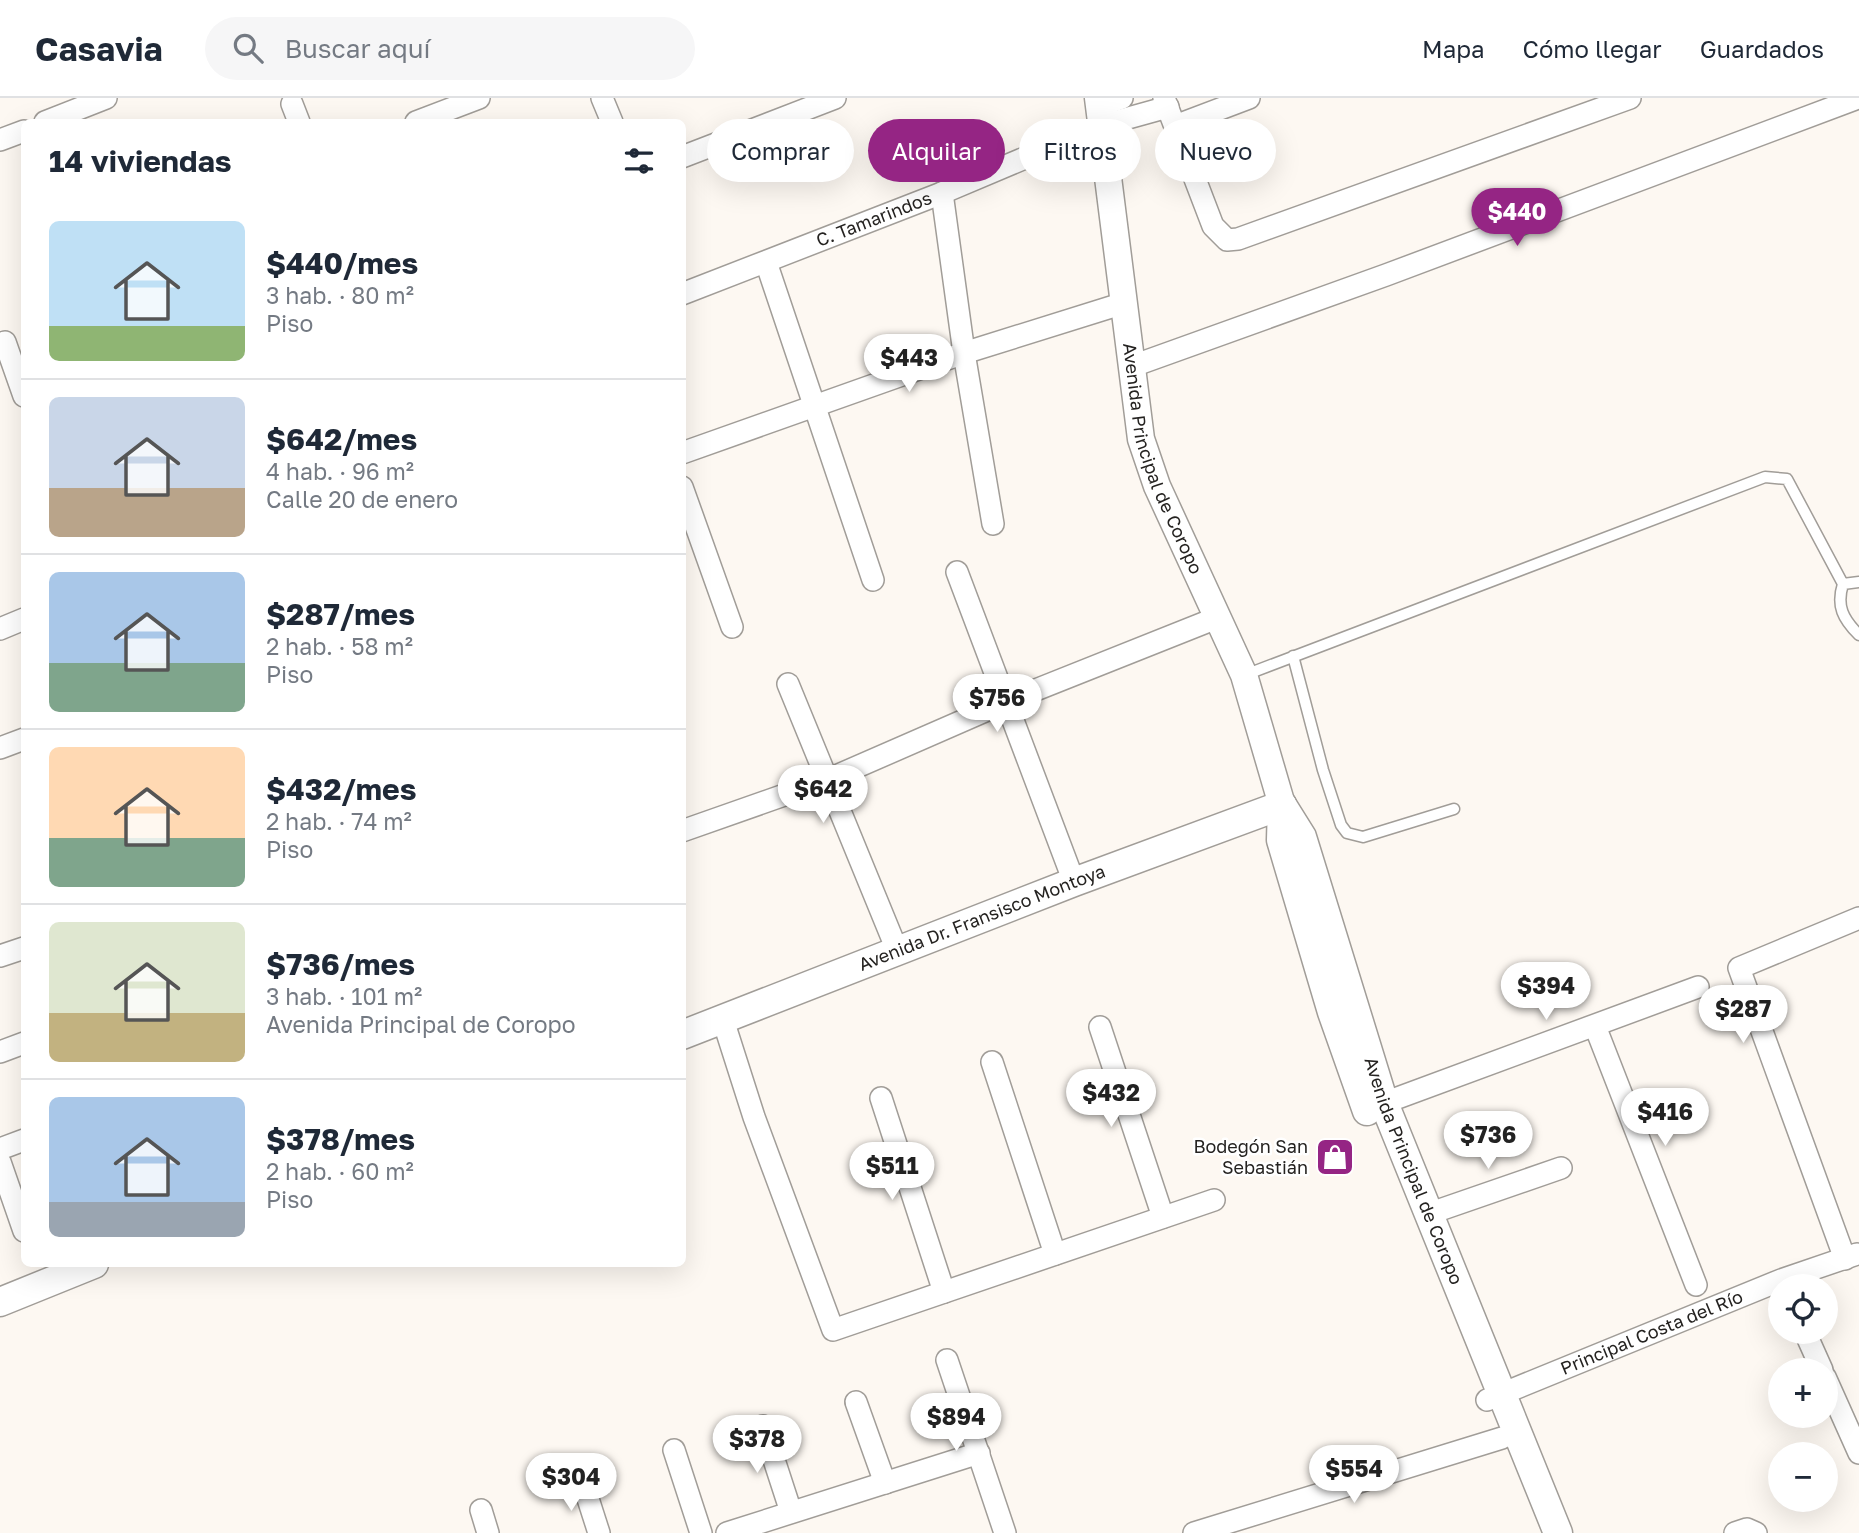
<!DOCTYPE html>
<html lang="es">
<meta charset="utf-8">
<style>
body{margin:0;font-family:"Golos Text",sans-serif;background:#f6f6f7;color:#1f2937;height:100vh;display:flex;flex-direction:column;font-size:26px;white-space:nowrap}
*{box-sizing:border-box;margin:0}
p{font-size:23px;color:#747a83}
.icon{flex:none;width:38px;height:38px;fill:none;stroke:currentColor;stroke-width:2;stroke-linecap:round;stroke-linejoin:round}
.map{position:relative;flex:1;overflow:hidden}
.drawer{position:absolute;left:21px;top:21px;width:665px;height:1148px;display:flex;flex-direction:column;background:#fff;border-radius:10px;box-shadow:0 7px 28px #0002}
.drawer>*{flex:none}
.top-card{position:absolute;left:707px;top:21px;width:665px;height:63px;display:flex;gap:14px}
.tools{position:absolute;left:1768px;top:1176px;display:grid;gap:14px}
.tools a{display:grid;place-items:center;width:70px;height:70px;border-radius:50%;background:#fff;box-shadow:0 7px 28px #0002;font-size:35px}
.price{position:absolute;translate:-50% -60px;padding:0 16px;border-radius:24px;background:#fff;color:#222;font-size:23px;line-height:46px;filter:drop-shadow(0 2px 4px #0008)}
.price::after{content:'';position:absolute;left:50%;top:42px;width:21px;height:16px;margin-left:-10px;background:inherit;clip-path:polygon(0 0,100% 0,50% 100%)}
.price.active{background:#952584;color:#fff}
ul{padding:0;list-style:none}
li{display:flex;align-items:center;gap:21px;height:175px;padding:0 28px}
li+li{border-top:2px solid #e0e1e3}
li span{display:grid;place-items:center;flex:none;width:196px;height:140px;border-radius:10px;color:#555}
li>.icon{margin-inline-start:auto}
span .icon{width:84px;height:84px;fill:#fffc;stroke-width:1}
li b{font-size:30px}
h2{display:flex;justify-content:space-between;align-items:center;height:84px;padding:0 28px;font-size:30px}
.chip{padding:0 24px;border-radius:32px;background:#fff;box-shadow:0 7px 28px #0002;font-size:24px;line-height:63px}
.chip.active{background:#952584;color:#fff}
header{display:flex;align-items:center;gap:42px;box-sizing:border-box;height:98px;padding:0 35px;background:#fff;border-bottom:2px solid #e0e1e3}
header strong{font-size:33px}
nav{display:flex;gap:38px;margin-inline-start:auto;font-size:24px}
.search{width:490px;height:63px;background:#f6f6f7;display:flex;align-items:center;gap:18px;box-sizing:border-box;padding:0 24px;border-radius:38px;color:#747a83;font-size:26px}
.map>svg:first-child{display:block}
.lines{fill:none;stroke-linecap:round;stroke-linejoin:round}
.service-casing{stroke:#a19d98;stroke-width:13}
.minor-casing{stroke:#a19d98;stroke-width:24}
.tertiary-casing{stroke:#a19d98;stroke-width:29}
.secondary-casing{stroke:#a19d98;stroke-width:31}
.service{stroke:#fff;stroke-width:10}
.minor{stroke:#fff;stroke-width:21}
.tertiary{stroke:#fff;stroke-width:26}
.secondary{stroke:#fff;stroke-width:28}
.labels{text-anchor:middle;stroke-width:5;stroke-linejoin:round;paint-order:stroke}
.street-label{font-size:18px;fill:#252321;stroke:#fff}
.poi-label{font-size:18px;fill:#252321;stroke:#fff;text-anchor:end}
</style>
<header>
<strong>Casavia</strong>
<div class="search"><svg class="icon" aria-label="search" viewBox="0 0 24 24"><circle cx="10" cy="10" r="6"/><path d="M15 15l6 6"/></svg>Buscar aquí</div>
<nav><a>Mapa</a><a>Cómo llegar</a><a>Guardados</a></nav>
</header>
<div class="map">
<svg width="1859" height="1435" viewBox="0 0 1859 1435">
<rect width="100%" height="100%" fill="#fdf8f2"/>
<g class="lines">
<defs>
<path id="service" d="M1843 486C1836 508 1843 521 1859 537
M1843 486 1859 484
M1293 558 1323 672 1341 727 1347 735 1363 739 1454 711
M1245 577 1765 379 1787 381 1843 486"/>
<g id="minor">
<path d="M602 0 612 24"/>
<path d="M1164 0 1213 128 1227 142 1238 141 1630 0"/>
<path d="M292 6 299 24"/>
<path d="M1099 8 1122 0"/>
<path d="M45 24 106 0"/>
<path d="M416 24 479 0"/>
<path d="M1175 28 1249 0"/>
<path d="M0 42 24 33"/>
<path d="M682 59 835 0"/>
<path d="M942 95 964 255 993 426"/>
<path d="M766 164 873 482"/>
<path id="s1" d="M682 196 942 95 1103 27 1168 9"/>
<path d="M5 244 24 298"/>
<path d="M1130 269 1386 177 1858 0"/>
<path d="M682 355 964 255 1124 205"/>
<path d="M682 389 732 529"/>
<path d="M957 474 1074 784"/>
<path d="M0 531 24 521"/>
<path d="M788 586 897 852"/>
<path d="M0 650 24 641"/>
<path d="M682 733 827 682 1008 603 1219 519"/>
<path d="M0 858 24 850"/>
<path d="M723 922 754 1019 833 1232 1214 1102"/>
<path d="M1595 928 1696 1187"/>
<path d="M1100 929 1163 1119"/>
<path d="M0 954 24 945"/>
<path d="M992 964 1055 1156"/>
<path d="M881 1000 944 1194"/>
<path d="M1384 1005 1698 889"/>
<path d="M0 1051 24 1042"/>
<path d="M0 1064 24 1133"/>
<path d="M1428 1116 1561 1070"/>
<path d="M1845 1161 1739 870 1859 820"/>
<path d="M1805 1234 1822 1272"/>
<path d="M947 1262 1005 1435"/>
<path d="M1825 1279 1859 1355"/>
<path id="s2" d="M1487 1302 1781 1182 1857 1156"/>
<path d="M856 1304 885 1385"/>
<path d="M763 1328 791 1414"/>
<path d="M674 1352 701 1435"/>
<path d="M582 1382 599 1435"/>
<path d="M481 1412 488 1435"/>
<path d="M727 1435 979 1355"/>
<path d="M1194 1435 1502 1340"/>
<path d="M1735 1435 1747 1431 1756 1435"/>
</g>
<g id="tertiary">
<path id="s3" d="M1098 0 1141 341 1157 388 1244 577 1282 707"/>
</g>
<g id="secondary">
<path id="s4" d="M1282 707 1302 739 1384 1005 1558 1435"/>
<path d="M1282 707 1281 742 1332 914 1367 1013"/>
<path id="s5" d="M682 937 1074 784 1282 707"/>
<path d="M0 1204 94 1166"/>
</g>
</defs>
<!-- service casing -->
<use href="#service" class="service-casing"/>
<!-- minor casing -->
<use href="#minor" class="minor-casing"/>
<!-- tertiary casing -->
<use href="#tertiary" class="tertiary-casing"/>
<!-- secondary casing -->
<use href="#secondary" class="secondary-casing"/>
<!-- service -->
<use href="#service" class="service"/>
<!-- minor -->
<use href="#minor" class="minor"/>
<!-- tertiary -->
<use href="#tertiary" class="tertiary"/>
<!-- secondary -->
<use href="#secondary" class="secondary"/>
</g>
<!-- icons -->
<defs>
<symbol id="shop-square" viewBox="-11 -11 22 22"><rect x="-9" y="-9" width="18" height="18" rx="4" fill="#952584" stroke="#fff"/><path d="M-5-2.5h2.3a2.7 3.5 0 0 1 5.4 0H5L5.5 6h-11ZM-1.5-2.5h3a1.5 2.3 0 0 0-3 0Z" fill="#fff"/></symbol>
</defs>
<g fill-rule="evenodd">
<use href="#shop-square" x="1313" y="1037" width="44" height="44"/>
</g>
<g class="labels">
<!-- street labels -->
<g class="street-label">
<text dy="6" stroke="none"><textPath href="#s1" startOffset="206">C. Tamarindos</textPath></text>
<text dy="6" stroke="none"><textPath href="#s3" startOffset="368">Avenida Principal de Coropo</textPath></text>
<text dy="6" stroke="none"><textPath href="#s5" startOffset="322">Avenida Dr. Fransisco Montoya</textPath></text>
<text dy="6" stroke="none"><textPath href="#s4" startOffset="390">Avenida Principal de Coropo</textPath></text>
<text dy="6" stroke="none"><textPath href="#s2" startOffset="178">Principal Costa del Río</textPath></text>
</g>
<!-- poi labels -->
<g class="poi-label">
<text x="1308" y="1055">Bodegón San<tspan x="1308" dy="21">Sebastián</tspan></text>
</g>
</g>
</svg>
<div class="tools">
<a><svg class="icon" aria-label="locate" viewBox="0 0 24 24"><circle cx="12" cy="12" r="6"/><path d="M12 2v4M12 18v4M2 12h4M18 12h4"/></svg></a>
<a>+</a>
<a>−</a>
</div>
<b class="price active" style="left:1517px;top:150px">$440</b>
<b class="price" style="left:909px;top:296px">$443</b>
<b class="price" style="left:997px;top:636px">$756</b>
<b class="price" style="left:823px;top:727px">$642</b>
<b class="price" style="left:1546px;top:924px">$394</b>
<b class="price" style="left:1743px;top:947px">$287</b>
<b class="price" style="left:1111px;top:1031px">$432</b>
<b class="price" style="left:1665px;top:1050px">$416</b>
<b class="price" style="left:1488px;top:1073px">$736</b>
<b class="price" style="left:892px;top:1104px">$511</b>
<b class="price" style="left:956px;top:1355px">$894</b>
<b class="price" style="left:757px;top:1377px">$378</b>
<b class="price" style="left:1354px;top:1407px">$554</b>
<b class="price" style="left:571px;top:1415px">$304</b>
<div class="top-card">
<a class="chip">Comprar</a>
<a class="chip active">Alquilar</a>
<a class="chip">Filtros</a>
<a class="chip">Nuevo</a>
</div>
<section class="drawer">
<h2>14 viviendas<svg class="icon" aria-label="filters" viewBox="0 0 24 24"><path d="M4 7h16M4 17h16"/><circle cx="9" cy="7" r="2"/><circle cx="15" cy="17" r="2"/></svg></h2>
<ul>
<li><span style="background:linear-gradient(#bfe0f5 75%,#8fb573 0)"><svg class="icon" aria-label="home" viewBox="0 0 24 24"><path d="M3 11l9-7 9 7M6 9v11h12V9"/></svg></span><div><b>$440/mes</b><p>3 hab. · 80 m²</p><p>Piso</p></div></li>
<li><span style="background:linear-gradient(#c9d6e8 65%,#b9a48a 0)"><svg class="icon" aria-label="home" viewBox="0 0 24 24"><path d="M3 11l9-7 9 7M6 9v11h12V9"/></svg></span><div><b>$642/mes</b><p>4 hab. · 96 m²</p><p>Calle 20 de enero</p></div></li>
<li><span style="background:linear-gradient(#a9c7e8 65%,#7fa58c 0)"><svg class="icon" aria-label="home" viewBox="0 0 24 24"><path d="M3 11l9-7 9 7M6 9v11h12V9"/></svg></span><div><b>$287/mes</b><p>2 hab. · 58 m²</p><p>Piso</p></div></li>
<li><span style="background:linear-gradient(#ffd9b3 65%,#7fa58c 0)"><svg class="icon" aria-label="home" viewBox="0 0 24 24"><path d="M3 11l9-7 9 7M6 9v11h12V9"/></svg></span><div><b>$432/mes</b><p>2 hab. · 74 m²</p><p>Piso</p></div></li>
<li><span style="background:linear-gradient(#dfe7d0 65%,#c2b280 0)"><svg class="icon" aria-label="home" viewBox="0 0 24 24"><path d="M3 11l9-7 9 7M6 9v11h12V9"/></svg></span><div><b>$736/mes</b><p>3 hab. · 101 m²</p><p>Avenida Principal de Coropo</p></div></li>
<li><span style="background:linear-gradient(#a9c7e8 75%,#9aa5b1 0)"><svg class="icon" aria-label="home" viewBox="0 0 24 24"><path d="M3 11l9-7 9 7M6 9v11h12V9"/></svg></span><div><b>$378/mes</b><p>2 hab. · 60 m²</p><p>Piso</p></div></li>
</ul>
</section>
</div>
